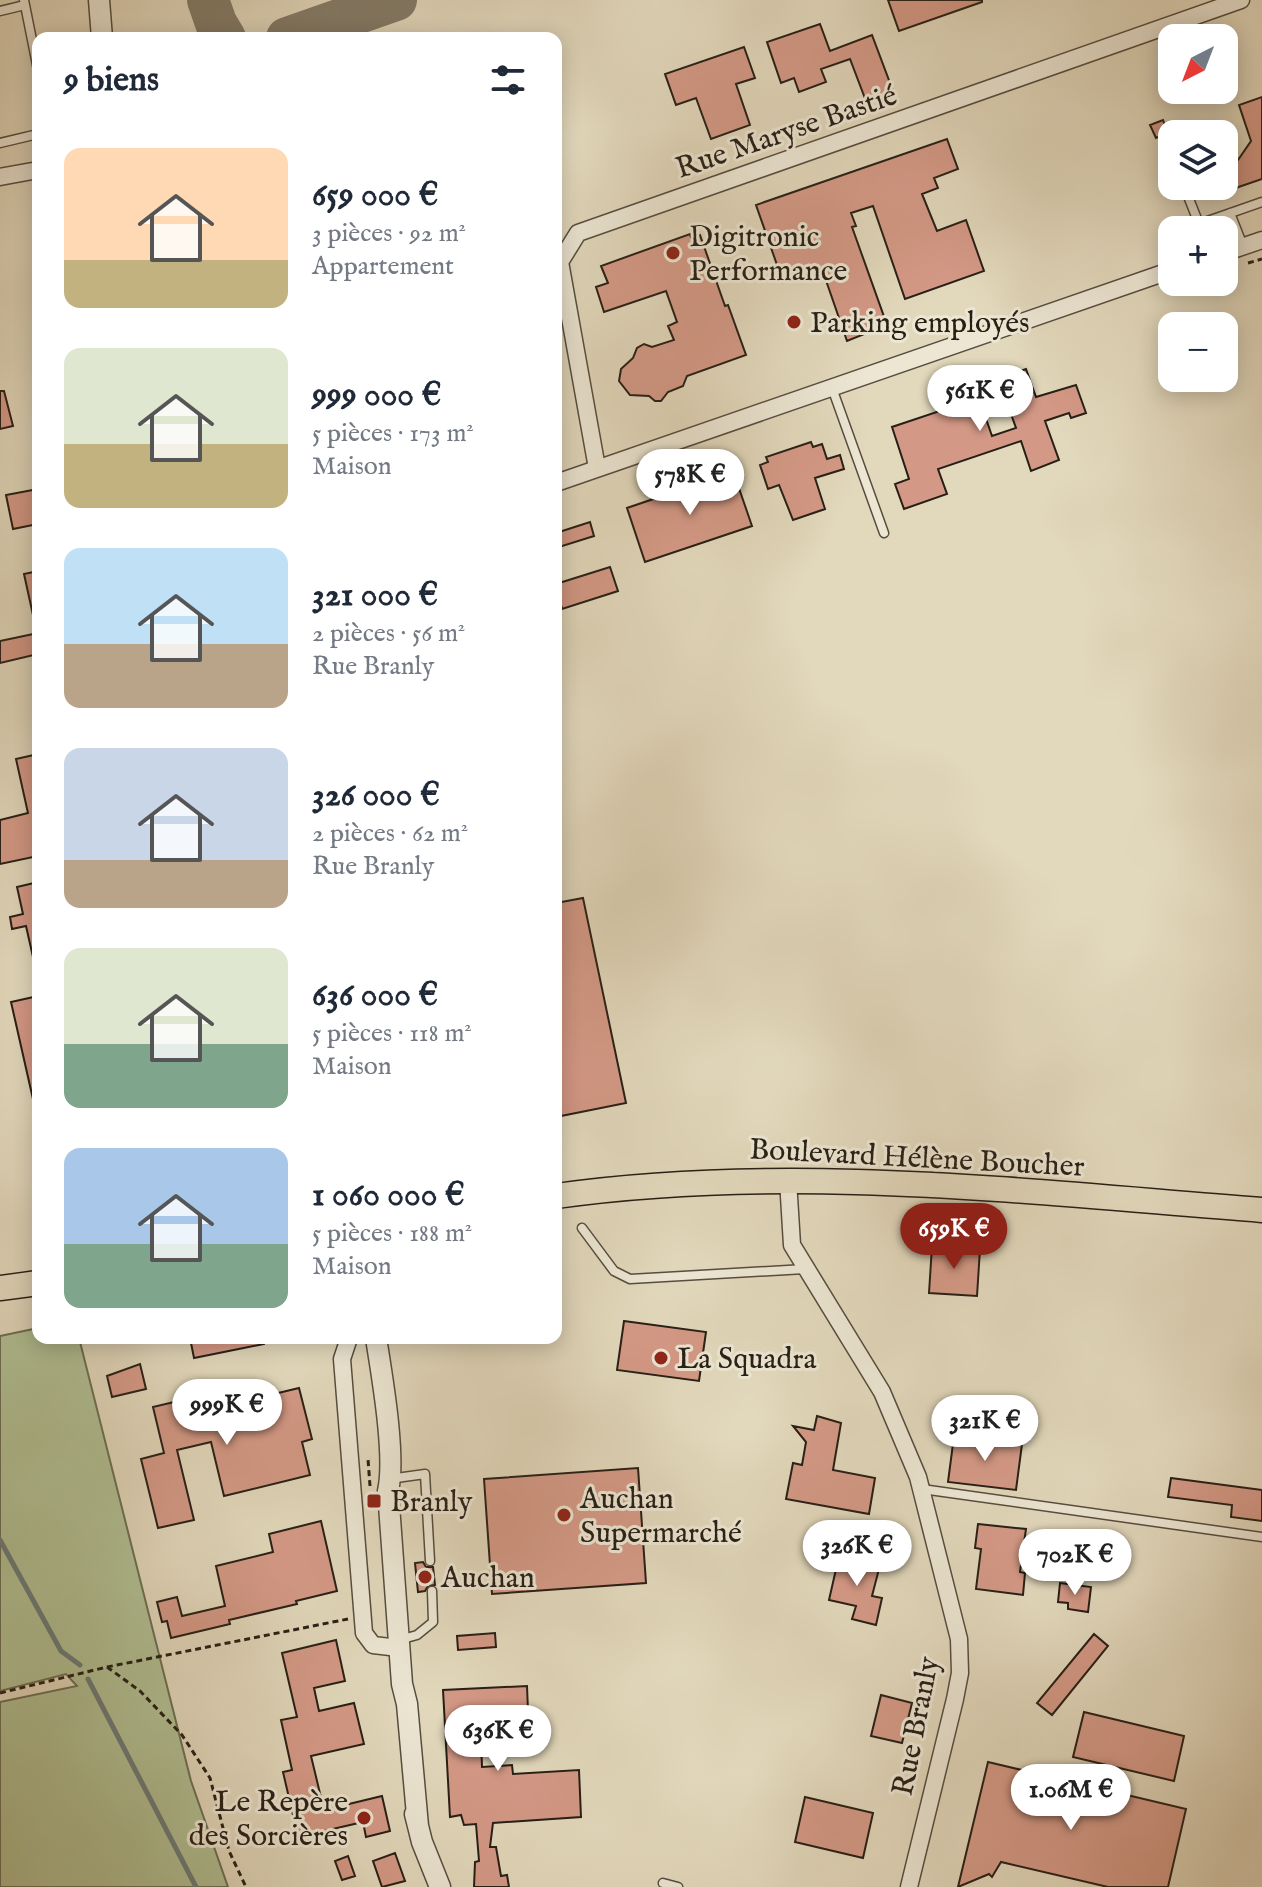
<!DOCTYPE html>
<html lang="fr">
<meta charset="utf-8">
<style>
body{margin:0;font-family:"IM FELL English",serif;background:#f2f2f3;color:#1f2937;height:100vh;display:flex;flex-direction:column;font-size:30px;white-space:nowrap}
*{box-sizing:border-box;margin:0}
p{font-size:26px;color:#747a83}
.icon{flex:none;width:44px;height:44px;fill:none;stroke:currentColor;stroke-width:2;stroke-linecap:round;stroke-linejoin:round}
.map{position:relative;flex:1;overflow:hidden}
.drawer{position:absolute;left:32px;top:32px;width:530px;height:1312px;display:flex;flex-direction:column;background:#fff;border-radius:16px;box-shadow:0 4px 20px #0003}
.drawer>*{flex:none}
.needle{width:52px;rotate:222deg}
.fabs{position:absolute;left:1158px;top:24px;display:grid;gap:16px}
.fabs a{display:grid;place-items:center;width:80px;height:80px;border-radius:16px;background:#fff;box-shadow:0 4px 20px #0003;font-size:40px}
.price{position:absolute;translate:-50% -68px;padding:0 18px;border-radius:28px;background:#fff;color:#222;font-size:26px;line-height:52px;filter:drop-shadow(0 2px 4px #0008)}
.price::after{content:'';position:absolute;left:50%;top:48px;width:24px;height:18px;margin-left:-12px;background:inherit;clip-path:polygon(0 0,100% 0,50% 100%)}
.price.on{background:#8f2418;color:#fff}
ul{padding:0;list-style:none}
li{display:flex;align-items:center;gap:24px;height:200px;padding:0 32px}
li span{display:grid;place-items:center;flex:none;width:224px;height:160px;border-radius:16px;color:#555}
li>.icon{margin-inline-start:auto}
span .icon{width:96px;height:96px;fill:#fffc;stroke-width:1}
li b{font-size:34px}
h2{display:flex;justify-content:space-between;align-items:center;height:96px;padding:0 32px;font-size:34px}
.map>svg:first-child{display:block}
.green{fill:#b0bf93;stroke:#6c6f54;stroke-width:2}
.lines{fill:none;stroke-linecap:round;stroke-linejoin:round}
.stream{stroke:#6b7b78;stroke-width:5}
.taxiway{stroke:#847c69;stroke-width:42}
.building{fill:#d49986;stroke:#271f16;stroke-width:2;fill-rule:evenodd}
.service-casing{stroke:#564d40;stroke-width:11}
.minor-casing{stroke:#564d40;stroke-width:19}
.tertiary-casing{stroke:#564d40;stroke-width:23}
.primary-casing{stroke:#271f16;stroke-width:27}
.path{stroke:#271f16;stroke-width:3;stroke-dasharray:6 4;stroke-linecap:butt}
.service{stroke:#ece6d3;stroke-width:8}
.minor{stroke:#ece6d3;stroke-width:16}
.tertiary{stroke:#ece6d3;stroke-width:20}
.primary{stroke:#e2d8bc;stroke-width:24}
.poi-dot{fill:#8f2418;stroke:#ece6d3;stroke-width:3}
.labels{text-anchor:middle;stroke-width:6;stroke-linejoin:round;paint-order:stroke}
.street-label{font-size:30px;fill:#271f16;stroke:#ece6d3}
.poi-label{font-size:30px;fill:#271f16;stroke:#ece6d3;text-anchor:start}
</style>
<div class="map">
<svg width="1262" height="1887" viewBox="0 0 1262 1887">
<rect width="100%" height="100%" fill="#e2d8bc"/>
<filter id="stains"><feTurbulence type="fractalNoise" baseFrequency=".0025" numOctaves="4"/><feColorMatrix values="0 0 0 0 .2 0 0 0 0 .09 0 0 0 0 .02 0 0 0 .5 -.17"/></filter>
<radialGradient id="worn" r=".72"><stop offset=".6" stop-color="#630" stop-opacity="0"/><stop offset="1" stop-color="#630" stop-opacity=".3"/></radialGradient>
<!-- green -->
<path class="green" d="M38 1328V1338H79L191 1781 228 1887H0V1702L77 1686 66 1674 0 1691V1336Z"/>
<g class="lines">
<!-- stream -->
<path class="stream" d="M0 1540 61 1651 80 1665
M88 1679 196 1887"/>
<!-- taxiway -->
<path class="taxiway" d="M208 0 216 23 225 38
M287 38 396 0"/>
</g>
<!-- building -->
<path class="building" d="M888 0H982V2L899 31Z
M820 24 830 51 872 35 893 91 866 101 850 59 821 69 826 82 799 92 794 78 781 83 767 42Z
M744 47 755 78 736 84 750 125 711 139 696 98 676 105 665 74Z
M1262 97V179L1224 192V165L1238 160 1251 141 1239 105Z
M1163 120 1168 133 1156 138 1150 125Z
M947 139 958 169 934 178 938 188 922 194 937 231 966 220 984 271 905 299 873 206 851 213 856 226 852 227 887 325 847 341 822 269 783 282 756 205Z
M690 234 691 238 700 235 725 306 728 305 746 355 687 376 683 386 668 392 661 401H655L649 396 630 395 619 381 621 369 633 358 637 348 644 344 652 347 674 340 668 326 677 322 666 291 604 312 596 287 608 283 601 266Z
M1026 369 1036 397 1076 385 1086 413 1071 418 1069 413 1045 421 1059 460 1031 471 1021 441 938 469 947 494 904 509 895 484 909 479 892 427 940 411 937 403 951 398 954 406 1002 389 998 379ZM1007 403 1016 428 992 436 983 410Z
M0 391H4L13 426 0 429Z
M811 442 813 447 822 444 827 459 840 455 844 469 815 478 825 509 793 520 779 485 768 489 760 465 768 462 766 457Z
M732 468 752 526 645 562 627 508 718 477 717 473Z
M38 489V524L13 529 6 495Z
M590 522 594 536 556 548V533Z
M610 567 618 591 562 609 556 584Z
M38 571V614L33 615 24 574Z
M38 633V654L0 663V641Z
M38 754V856L0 864V820L28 813 16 759Z
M38 882V957H33L26 926 12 929 10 917 23 914 17 887Z
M583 898 626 1103 556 1117V903Z
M38 996V1098L33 1099 11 1002Z
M932 1246 980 1249 977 1296 929 1293Z
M624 1321 706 1332 699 1381 617 1370Z
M190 1338H264V1344L194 1358Z
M140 1364 146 1389 112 1397 107 1376Z
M233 1388 237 1407 275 1397 274 1394 299 1388 312 1439 302 1442 310 1475 224 1496 211 1442 177 1450 194 1520 158 1528 141 1459 164 1453 153 1407Z
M817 1416 841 1423 833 1470 875 1478 869 1514 786 1499 793 1463 802 1465 806 1442 793 1426 814 1430Z
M954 1436 1022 1444 1016 1490 948 1482Z
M638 1468 646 1583 492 1594 484 1479Z
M1171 1478 1262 1490V1521L1231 1517 1232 1505 1168 1497Z
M321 1521 337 1591 296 1601 297 1604 229 1620 230 1624 171 1638 167 1621 162 1622 157 1602 177 1597 182 1616 225 1606 216 1566 273 1552 269 1534Z
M978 1524 1026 1529 1020 1572 1025 1573 1023 1595 976 1589 981 1549 975 1548Z
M839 1556 880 1565 872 1596 882 1598 876 1625 852 1619 856 1606 829 1600Z
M423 1562 426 1567H433L435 1585 428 1586 425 1591 418 1592 415 1563Z
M1060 1583 1091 1587 1088 1612 1068 1609V1603L1058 1602Z
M495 1633 496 1647 458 1650 457 1636Z
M1094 1634 1108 1646 1052 1715 1037 1703Z
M336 1640 345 1681 314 1688 319 1711 354 1703 364 1744 311 1756 324 1810 382 1796 390 1831 366 1837 363 1822 324 1831 325 1835 299 1841 283 1772 292 1770 281 1720 297 1717 282 1653Z
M527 1686 529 1737 481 1739 482 1767 512 1765 513 1774 579 1770 581 1817 493 1823 490 1847H496L501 1876 507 1875 509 1887H474L475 1862 479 1861 476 1824 464 1825 461 1815 450 1817 443 1690Z
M881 1695 912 1703 902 1743 871 1736Z
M1084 1712 1184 1736 1174 1781 1073 1757Z
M988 1762 1186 1809 1168 1887H1108L1001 1862 992 1877 989 1874 958 1887Z
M805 1797 873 1813 863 1858 795 1842Z
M395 1853 405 1881 382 1887 373 1861Z
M348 1856 355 1876 342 1880 335 1861Z"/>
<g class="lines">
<defs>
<path id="service" d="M24 0 38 70
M0 11 25 5
M0 143 38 134
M1169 147 1172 155
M1184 186 1199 224 1262 202
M1230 213 1243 246
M832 388 884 533
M582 1228 614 1271 630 1279 805 1269
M389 1479 425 1474 430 1561
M922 1489 1262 1537
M399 1640 417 1635 433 1622 432 1591
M663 1883 678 1887"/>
<path id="minor" d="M0 177 38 170
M1224 253 1262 240
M597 468 560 262 578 233 1241 0
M556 483 1172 270
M788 1180 792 1245 882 1392 918 1477 959 1639 960 1673 955 1699 909 1887
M349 1338 342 1359 364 1633 373 1645 399 1648"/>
<path id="tertiary" d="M99 0 102 38
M376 1338C382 1376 396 1456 388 1491L402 1684 407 1704 418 1826
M415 1814 422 1842 440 1887"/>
<path id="primary" d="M556 1196C791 1163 1027 1192 1262 1210
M0 1288 38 1283"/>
</defs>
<!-- service casing -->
<use href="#service" class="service-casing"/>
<!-- minor casing -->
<use href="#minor" class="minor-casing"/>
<!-- tertiary casing -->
<use href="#tertiary" class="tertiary-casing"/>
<!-- primary casing -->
<use href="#primary" class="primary-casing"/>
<!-- path -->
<path class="path" d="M1248 263 1262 259
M370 1486 368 1459H371
M107 1667 140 1691 182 1735 210 1778 229 1851 246 1887
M0 1693 107 1667 348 1619"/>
<!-- service -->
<use href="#service" class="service"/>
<!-- minor -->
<use href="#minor" class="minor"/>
<!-- tertiary -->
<use href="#tertiary" class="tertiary"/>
<!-- primary -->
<use href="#primary" class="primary"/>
</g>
<!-- markers -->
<g class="poi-dot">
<circle cx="673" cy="253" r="8"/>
<circle cx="794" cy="322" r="8"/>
<circle cx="661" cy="1358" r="8"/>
<rect x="366" y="1493" width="16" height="16" rx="4"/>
<circle cx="564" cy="1515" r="8"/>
<circle cx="425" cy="1577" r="8"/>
<circle cx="364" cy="1818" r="8"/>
</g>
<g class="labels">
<!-- street labels -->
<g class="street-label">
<text transform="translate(786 131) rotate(-19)" y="10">Rue Maryse Bastié</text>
<text transform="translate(917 1157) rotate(3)" y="10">Boulevard Hélène Boucher</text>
<text transform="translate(915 1726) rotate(-79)" y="10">Rue Branly</text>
</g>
<!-- poi labels -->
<g class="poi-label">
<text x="689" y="246">Digitronic<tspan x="689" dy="34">Performance</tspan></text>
<text x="810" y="332">Parking employés</text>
<text x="677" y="1368">La Squadra</text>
<text x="580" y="1508">Auchan<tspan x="580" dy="34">Supermarché</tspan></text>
<text x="390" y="1511">Branly</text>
<text x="441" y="1587">Auchan</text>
<text x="348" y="1811" text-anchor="end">Le Repère<tspan x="348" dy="34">des Sorcières</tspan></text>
</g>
</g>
<rect width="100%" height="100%" filter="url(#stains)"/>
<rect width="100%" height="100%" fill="url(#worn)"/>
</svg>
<div class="fabs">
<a><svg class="needle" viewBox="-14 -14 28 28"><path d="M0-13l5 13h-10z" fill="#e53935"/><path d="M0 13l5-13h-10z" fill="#747a83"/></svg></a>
<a><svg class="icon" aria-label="layers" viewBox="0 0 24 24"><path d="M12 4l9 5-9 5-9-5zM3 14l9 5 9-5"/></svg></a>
<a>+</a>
<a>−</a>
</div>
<b class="price" style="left:980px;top:433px">561K €</b>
<b class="price" style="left:690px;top:517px">578K €</b>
<b class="price on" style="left:954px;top:1271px">659K €</b>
<b class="price" style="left:227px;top:1447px">999K €</b>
<b class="price" style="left:985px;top:1463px">321K €</b>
<b class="price" style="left:857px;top:1588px">326K €</b>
<b class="price" style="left:1075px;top:1597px">702K €</b>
<b class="price" style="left:498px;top:1773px">636K €</b>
<b class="price" style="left:1071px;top:1832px">1.06M €</b>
<section class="drawer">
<h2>9 biens<svg class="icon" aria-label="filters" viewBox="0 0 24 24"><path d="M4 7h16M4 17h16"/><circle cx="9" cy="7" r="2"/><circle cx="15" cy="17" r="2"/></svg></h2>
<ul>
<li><span style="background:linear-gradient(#ffd9b3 70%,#c2b280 0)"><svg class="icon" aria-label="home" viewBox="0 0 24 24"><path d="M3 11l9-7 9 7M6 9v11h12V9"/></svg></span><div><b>659 000 €</b><p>3 pièces · 92 m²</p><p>Appartement</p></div></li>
<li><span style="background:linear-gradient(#dfe7d0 60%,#c2b280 0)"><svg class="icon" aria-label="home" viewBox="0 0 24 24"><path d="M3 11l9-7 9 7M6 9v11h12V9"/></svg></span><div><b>999 000 €</b><p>5 pièces · 173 m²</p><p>Maison</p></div></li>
<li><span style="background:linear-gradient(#bfe0f5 60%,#b9a48a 0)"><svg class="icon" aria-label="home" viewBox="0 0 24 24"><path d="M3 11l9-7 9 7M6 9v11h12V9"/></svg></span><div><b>321 000 €</b><p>2 pièces · 56 m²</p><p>Rue Branly</p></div></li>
<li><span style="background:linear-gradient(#c9d6e8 70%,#b9a48a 0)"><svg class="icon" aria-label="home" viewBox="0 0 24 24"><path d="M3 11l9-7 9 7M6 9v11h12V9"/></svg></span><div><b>326 000 €</b><p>2 pièces · 62 m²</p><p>Rue Branly</p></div></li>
<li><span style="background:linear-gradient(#dfe7d0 60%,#7fa58c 0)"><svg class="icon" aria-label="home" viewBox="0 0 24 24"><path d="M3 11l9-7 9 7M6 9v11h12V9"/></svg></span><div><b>636 000 €</b><p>5 pièces · 118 m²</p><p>Maison</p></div></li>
<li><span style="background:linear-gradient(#a9c7e8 60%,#7fa58c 0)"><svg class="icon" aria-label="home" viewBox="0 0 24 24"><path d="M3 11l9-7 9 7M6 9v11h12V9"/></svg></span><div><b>1 060 000 €</b><p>5 pièces · 188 m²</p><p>Maison</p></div></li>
</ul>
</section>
</div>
